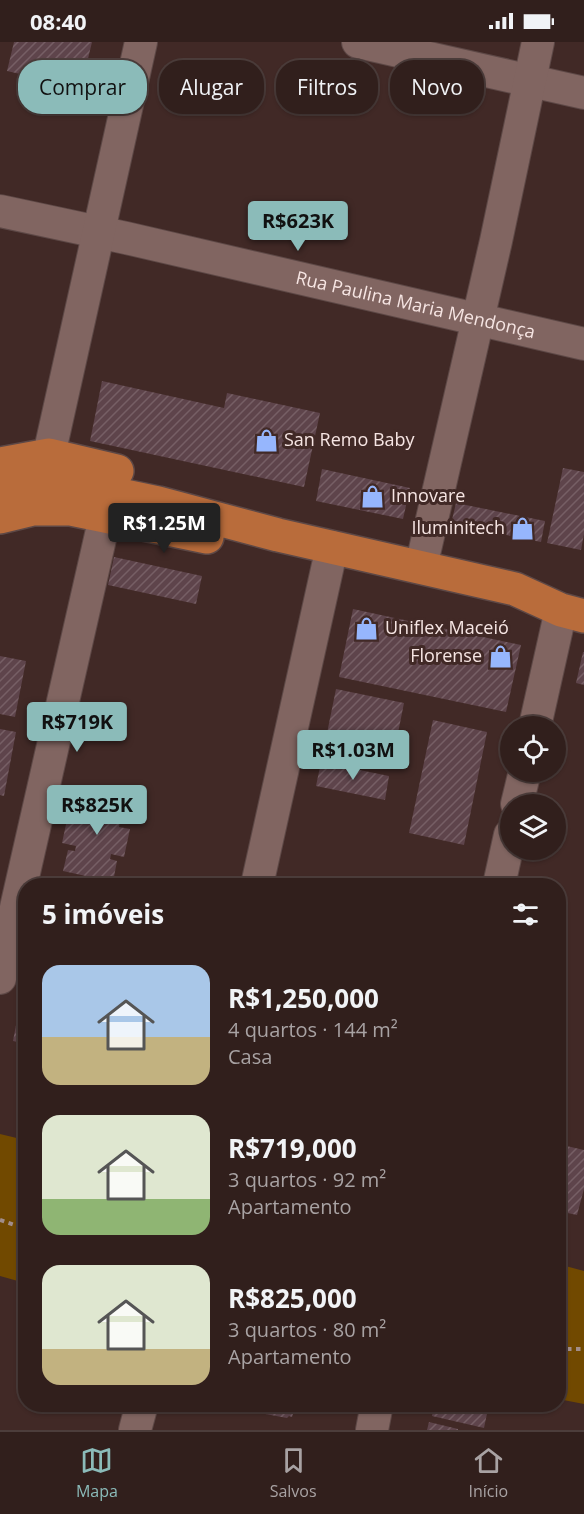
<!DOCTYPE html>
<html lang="pt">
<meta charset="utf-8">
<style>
body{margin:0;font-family:"Open Sans",sans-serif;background:#392725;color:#f1f3f6;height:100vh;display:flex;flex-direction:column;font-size:22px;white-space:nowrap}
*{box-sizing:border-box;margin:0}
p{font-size:20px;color:#a8a2a3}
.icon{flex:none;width:33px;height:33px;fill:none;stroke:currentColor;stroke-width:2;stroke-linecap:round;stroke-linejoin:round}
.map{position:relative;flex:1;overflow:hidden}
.drawer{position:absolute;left:18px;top:836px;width:548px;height:534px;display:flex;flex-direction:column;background:#311f1c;border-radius:24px;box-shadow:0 2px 4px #0004,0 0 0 2px #4c3d3b}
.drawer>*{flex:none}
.hud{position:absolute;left:18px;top:18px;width:549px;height:54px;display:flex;gap:12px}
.buttons{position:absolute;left:500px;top:674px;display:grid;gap:12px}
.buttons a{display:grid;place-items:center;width:66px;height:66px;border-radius:50%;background:#311f1c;box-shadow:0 2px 4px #0004,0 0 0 2px #4c3d3b;font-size:30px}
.price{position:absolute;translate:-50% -51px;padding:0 14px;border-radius:6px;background:#8bbbb9;color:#111;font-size:20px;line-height:39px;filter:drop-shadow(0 2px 3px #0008)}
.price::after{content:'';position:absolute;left:50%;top:36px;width:18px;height:14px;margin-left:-9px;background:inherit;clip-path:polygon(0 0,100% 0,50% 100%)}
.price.selected{background:#222;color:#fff}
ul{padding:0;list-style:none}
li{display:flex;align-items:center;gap:18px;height:150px;padding:0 24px}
li span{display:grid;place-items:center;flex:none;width:168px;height:120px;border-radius:18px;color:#555}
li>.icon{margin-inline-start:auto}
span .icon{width:72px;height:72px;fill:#fffc;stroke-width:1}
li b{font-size:26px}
h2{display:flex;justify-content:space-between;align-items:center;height:72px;padding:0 24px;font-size:26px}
.pill{padding:0 21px;border-radius:24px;background:#311f1c;box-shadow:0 2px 4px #0004,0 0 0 2px #4c3d3b;font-size:21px;line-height:54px}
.pill.selected{background:#8bbbb9;color:#111}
.status{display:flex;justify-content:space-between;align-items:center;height:42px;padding:0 30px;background:#311f1c;direction:ltr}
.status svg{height:16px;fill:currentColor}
.tab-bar{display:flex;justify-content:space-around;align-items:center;height:84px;border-top:2px solid #4c3d3b;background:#311f1c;font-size:16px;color:#a8a2a3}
.tab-bar a{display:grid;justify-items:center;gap:3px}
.tab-bar .selected{color:#8bbbb9}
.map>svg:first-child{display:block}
.green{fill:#714900}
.building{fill:url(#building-hatch)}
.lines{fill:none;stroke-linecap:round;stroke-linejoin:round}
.minor-casing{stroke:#5d4846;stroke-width:34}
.major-casing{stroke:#5d4846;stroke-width:36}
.path{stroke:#a18d8a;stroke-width:4;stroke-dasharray:4.5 4.5;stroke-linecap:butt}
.minor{stroke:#816561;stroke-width:32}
.major{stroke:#b96c3b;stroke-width:33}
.labels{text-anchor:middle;stroke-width:6;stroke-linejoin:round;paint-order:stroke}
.street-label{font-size:18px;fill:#f6e5e3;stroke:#412926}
.poi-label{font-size:18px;fill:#f6e5e3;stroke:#412926;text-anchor:start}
</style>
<div class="status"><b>08:40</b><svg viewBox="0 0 49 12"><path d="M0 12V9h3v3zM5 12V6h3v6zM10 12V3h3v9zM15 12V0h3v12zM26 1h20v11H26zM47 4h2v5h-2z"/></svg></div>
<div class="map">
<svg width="584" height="1388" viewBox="0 0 584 1388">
<defs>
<pattern id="building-hatch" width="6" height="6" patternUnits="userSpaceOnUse" patternTransform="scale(1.5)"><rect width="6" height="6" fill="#5e444b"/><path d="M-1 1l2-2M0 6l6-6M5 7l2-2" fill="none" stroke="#765f65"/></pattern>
</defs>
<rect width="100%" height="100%" fill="#412926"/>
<!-- green -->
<path class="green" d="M0 1092 25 1098V1241L0 1234Z
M558 1222 584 1229V1362L558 1357Z"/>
<!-- building -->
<path class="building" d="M14 0H92L81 46 7 29Z
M102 339 224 366 227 351 320 371 304 445 90 399Z
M563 426 584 430V492L581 508 547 501Z
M322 427 410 446 403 477 316 459Z
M456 461 545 479 541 500 451 482Z
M114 515 202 534 196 562 108 543Z
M353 567 521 603 506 670 339 635Z
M583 610H584V643L576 641Z
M0 614 26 619 15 675 0 672Z
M336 647 404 661 393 716 325 701Z
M433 678 487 690 464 803 409 791Z
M0 687 16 690 4 754 0 753Z
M321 720 389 734 385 758 316 744Z
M81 749 131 759 126 781 120 779 119 785 130 787 124 815 111 812 110 817 117 819 113 840 63 829 68 808 75 809 76 804 62 801 68 773 81 776 82 771 77 770Z
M17 978 26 980V1002L13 999Z
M558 1102 584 1108V1147L577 1173 558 1169Z
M262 1362H296L292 1375 289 1374 287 1376 260 1371Z
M434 1362H489L484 1386 432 1374Z
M429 1380 458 1387V1388H427Z"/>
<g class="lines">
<defs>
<g id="minor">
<path d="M358 0 584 51"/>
<path id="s1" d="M0 169 126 196 584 302"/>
<path d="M49 413 141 0"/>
<path d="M421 525 496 199 538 0"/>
<path d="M535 684 561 568"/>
<path d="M517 762 525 729"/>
<path d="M257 843 332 505"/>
<path d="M499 843 510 793"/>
<path d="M0 936 105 475"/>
<path d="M135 1388 142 1362"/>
<path d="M372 1388 377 1362"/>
</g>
<path id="major" d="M0 422 49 413 117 429
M0 445 16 440H58L158 461 278 493 515 547 561 568 584 574
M0 475 33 467H71L207 495"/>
</defs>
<!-- minor casing -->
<use href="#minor" class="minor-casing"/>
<!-- major casing -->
<use href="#major" class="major-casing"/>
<!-- path -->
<path class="path" d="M0 1178 26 1187
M558 1307H584"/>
<!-- minor -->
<use href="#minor" class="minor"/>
<!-- major -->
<use href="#major" class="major"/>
</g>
<!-- icons -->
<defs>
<symbol id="shop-bare" viewBox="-9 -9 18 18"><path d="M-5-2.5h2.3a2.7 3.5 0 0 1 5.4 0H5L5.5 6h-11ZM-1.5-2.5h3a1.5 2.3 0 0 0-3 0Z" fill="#96b6fd" stroke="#412926" stroke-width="2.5" paint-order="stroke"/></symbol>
</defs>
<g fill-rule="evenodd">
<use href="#shop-bare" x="250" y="382" width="33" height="33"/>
<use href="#shop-bare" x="356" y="438" width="33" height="33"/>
<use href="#shop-bare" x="506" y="470" width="33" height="33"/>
<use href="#shop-bare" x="350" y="570" width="33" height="33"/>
<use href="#shop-bare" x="484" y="598" width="33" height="33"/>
</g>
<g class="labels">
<!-- street labels -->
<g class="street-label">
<text dy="6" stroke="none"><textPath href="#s1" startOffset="426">Rua Paulina Maria Mendonça</textPath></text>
</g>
<!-- poi labels -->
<g class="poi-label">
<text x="284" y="404">San Remo Baby</text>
<text x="391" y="460">Innovare</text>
<text x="505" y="492" text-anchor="end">Iluminitech</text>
<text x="385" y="592">Uniflex Maceió</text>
<text x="482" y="620" text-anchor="end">Florense</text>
</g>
</g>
</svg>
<div class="buttons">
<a><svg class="icon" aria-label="locate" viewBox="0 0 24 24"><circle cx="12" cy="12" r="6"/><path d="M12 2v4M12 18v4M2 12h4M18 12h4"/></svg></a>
<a><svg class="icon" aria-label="layers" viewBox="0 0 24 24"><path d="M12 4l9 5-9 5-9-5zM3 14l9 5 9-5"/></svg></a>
</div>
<b class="price" style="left:298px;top:210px">R$623K</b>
<b class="price selected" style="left:164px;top:512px">R$1.25M</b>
<b class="price" style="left:77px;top:711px">R$719K</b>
<b class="price" style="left:353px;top:739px">R$1.03M</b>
<b class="price" style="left:97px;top:794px">R$825K</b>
<div class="hud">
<a class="pill selected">Comprar</a>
<a class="pill">Alugar</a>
<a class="pill">Filtros</a>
<a class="pill">Novo</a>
</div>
<section class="drawer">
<h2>5 imóveis<svg class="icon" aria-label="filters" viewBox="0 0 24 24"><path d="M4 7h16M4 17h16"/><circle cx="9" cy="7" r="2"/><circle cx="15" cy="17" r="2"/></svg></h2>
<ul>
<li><span style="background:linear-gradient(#a9c7e8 60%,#c2b280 0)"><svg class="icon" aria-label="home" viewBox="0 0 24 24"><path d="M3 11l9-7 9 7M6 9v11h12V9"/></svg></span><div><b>R$1,250,000</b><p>4 quartos · 144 m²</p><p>Casa</p></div></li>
<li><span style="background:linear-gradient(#dfe7d0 70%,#8fb573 0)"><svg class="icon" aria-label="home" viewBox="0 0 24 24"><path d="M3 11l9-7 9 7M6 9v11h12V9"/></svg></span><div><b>R$719,000</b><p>3 quartos · 92 m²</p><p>Apartamento</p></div></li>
<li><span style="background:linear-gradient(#dfe7d0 70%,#c2b280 0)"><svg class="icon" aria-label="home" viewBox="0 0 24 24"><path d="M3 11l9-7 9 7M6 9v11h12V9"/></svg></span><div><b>R$825,000</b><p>3 quartos · 80 m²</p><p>Apartamento</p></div></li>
</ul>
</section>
</div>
<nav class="tab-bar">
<a class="selected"><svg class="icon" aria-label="map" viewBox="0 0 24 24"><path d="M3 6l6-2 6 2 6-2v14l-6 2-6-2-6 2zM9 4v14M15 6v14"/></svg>Mapa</a>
<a><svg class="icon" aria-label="saved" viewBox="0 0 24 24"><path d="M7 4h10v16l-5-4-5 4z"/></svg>Salvos</a>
<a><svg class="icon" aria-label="home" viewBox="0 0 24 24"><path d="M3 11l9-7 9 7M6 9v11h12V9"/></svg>Início</a>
</nav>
